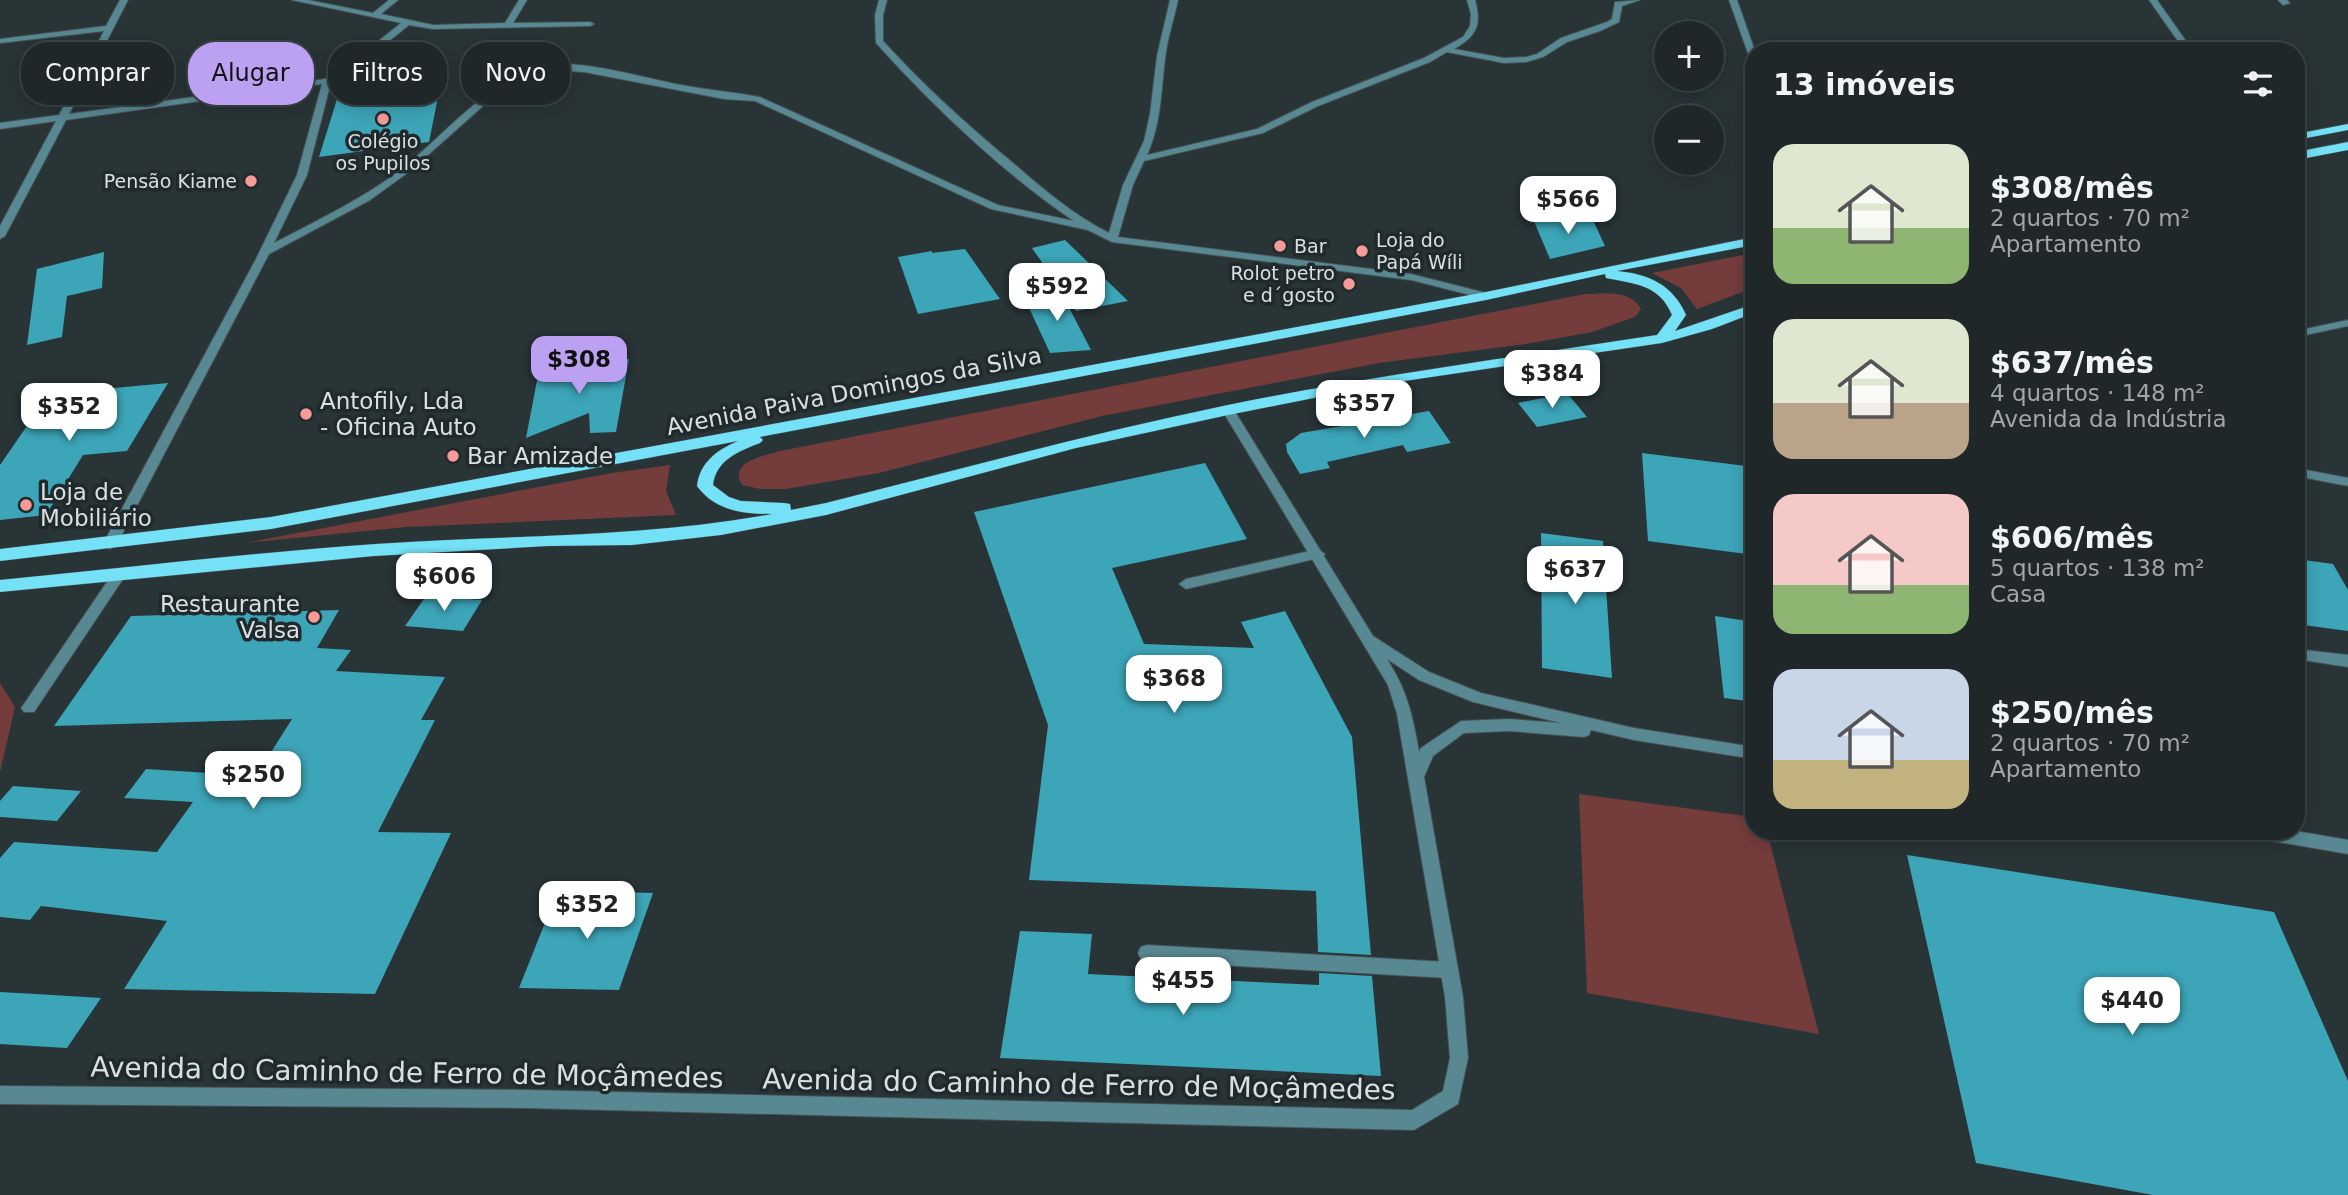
<!DOCTYPE html>
<html lang="pt">
<meta charset="utf-8">
<style>
body{margin:0;font-family:"DejaVu Sans",sans-serif;background:#2c3335;color:#f1f3f6;height:100vh;display:flex;flex-direction:column;font-size:26px;white-space:nowrap}
*{box-sizing:border-box;margin:0}
p{font-size:23px;color:#a1a5a8}
.icon{flex:none;width:38px;height:38px;fill:none;stroke:currentColor;stroke-width:2;stroke-linecap:round;stroke-linejoin:round}
.map{position:relative;flex:1;overflow:hidden}
.side{position:absolute;left:1745px;top:42px;width:560px;height:798px;display:flex;flex-direction:column;background:#1f2729;border-radius:28px;box-shadow:0 4px 18px #0003,0 0 0 2px #3c4446}
.side>*{flex:none}
.top-card{position:absolute;left:21px;top:42px;width:665px;height:63px;display:flex;gap:14px}
.buttons{position:absolute;left:1654px;top:21px;display:grid;gap:14px}
.buttons a{display:grid;place-items:center;width:70px;height:70px;border-radius:50%;background:#1f2729;box-shadow:0 4px 18px #0003,0 0 0 2px #3c4446;font-size:35px}
.price{position:absolute;translate:-50% -60px;padding:0 16px;border-radius:14px;background:#fff;color:#222;font-size:23px;line-height:46px;filter:drop-shadow(0 2px 4px #0008)}
.price::after{content:'';position:absolute;left:50%;top:42px;width:21px;height:16px;margin-left:-10px;background:inherit;clip-path:polygon(0 0,100% 0,50% 100%)}
.price.on{background:#bca0f2;color:#111}
ul{padding:0;list-style:none}
li{display:flex;align-items:center;gap:21px;height:175px;padding:0 28px}
li span{display:grid;place-items:center;flex:none;width:196px;height:140px;border-radius:21px;color:#555}
li>.icon{margin-inline-start:auto}
span .icon{width:84px;height:84px;fill:#fffc;stroke-width:1}
li b{font-size:30px}
h2{display:flex;justify-content:space-between;align-items:center;height:84px;padding:0 28px;font-size:30px}
.tag{padding:0 24px;border-radius:28px;background:#1f2729;box-shadow:0 4px 18px #0003,0 0 0 2px #3c4446;font-size:24px;line-height:63px}
.tag.on{background:#bca0f2;color:#111}
.map>svg:first-child{display:block}
.green{fill:#753c3c}
.building{fill:#3ca5b8}
.lines{fill:none;stroke-linecap:round;stroke-linejoin:round}
.service-casing{stroke:#455052;stroke-width:2}
.minor-casing{stroke:#455052;stroke-width:2}
.tertiary-casing{stroke:#455052;stroke-width:2}
.primary-casing{stroke:#455052;stroke-width:1}
.service{fill:#588993;fill-rule:evenodd}
.minor{fill:#588993;fill-rule:evenodd}
.tertiary{fill:#588993;fill-rule:evenodd}
.primary{fill:#74e1f6;fill-rule:evenodd}
.poi-dot{fill:#f59b9a;stroke:#202a2c;stroke-width:2.5}
.labels{text-anchor:middle;stroke-width:7;stroke-linejoin:round;paint-order:stroke}
.far-poi-label{font-size:19px;fill:#d9e0e2;stroke:#202a2c;text-anchor:end}
.street-label{font-size:23px;fill:#d9e0e2;stroke:#202a2c}
.poi-label{font-size:23px;fill:#d9e0e2;stroke:#202a2c;text-anchor:start}
.near-street-label{font-size:28px;fill:#d9e0e2;stroke:#202a2c}
</style>
<div class="map">
<svg width="2348" height="1195" viewBox="0 0 2348 1195">
<rect width="100%" height="100%" fill="#293437"/>
<!-- green -->
<path class="green" d="M1753 253V288L1697 309 1681 288 1652 273Z
M1585 294C1605 294 1630 289 1641 309L1635 317 1592 332 1526 344 1379 363 1102 416 879 473 786 489H760L742 485C728 462 764 456 780 451Z
M670 465 666 491 676 515 407 527 245 543 612 473Z
M0 683 15 707 0 772Z
M1579 794 1753 817 1754 831H1767L1819 1034 1587 993Z"/>
<!-- building -->
<path class="building" d="M441 82 429 142 319 157 338 96Z
M1592 218 1605 246 1550 259 1533 219Z
M1065 240 1128 301 1076 311 1032 248Z
M965 249 1000 299 918 314 898 257 932 251V253Z
M104 252 102 288 67 296 62 337 27 345 37 269Z
M1061 292 1091 350 1050 353 1024 297Z
M629 359 616 432 590 433 589 413 526 438 539 370Z
M168 383 127 451 83 455 46 515 0 520V465L49 394Z
M1567 393 1587 417 1537 427 1518 403Z
M1429 411 1451 443 1407 452 1403 445 1327 462 1330 468 1300 474 1287 452 1286 444 1301 433Z
M1642 453 1754 467V555L1648 541Z
M1205 463 1247 539 1112 568 1144 644 1254 648 1241 622 1285 611 1352 737 1371 955 1318 952 1316 891 1029 880 1048 725 974 512Z
M1541 533 1603 541 1612 678 1542 668Z
M2296 559 2333 564 2348 590V631L2296 624Z
M426 596 482 600 463 631 405 626Z
M339 610 317 648 351 650 336 671 445 677 421 720H435L378 832 451 833 375 994 124 989 167 921 41 906 30 920 0 917V858L14 842 157 852 193 802 124 798 146 769 256 776 292 719 54 726 131 616Z
M1715 616 1754 622V702L1724 698Z
M13 786 81 791 57 821 0 817V801Z
M1907 855 2274 912 2348 1081V1195H2153L1976 1163Z
M558 890 653 893 619 990 519 988Z
M1020 931 1092 934 1088 974 1319 985V973L1372 976 1381 1076 1000 1058Z
M0 992 53 995 101 998 67 1048 0 1044Z"/>
<g class="lines">
<defs>
<path id="service" d="M1318 549 1325 554 1323 557 1186 589 1179 584 1186 579Z
M118 571 123 573 125 576 123 579 34 712H24L21 708 24 704 113 573Z
M2296 649 2348 655V667L2296 659Z
M1147 945 1448 962 1454 964 1457 970 1454 976 1448 978 1147 961 1141 959 1138 953 1141 947Z"/>
<path id="minor" d="M120 0H128L69 114 325 79 351 63 401 23 292 0H308L373 13 389 0H398L381 14 433 25 505 23 519 0H527L513 23 590 22 594 24 590 26 433 29 409 25 357 67 331 82 307 175 274 243C318 220 363 199 403 168 441 138 496 73 544 65 581 59 643 78 681 85 707 90 734 92 760 97L998 205 1074 221C1004 174 932 105 876 43L875 15 879 0H887L883 15V41C923 85 967 125 1013 163 1043 189 1073 215 1109 233L1123 185 1144 141 1150 114 1157 56 1170 0H1178C1174 19 1167 39 1165 59 1161 92 1161 125 1147 155L1257 129 1312 102 1424 58 1463 37 1470 26 1471 14 1467 0H1475C1482 25 1477 36 1454 49L1504 58 1526 57 1537 54 1561 38 1607 22 1612 19 1615 2 1640 0 1622 6 1619 22 1600 31 1567 42 1543 57 1526 62 1504 63 1447 52 1430 62 1318 106 1263 133 1144 161 1133 185 1118 237 1411 274 1490 294 1491 296 1486 299 1411 280 1112 242 1088 230 991 209 755 101 724 99 584 72 547 70 536 72 492 98 410 171 370 200 269 254 117 544 110 549 103 544 256 259 297 175 322 84 66 120 5 236 0 239V226L56 121 0 129V123L59 115 104 31 0 43V39L106 26Z
M1729 0H1737L1755 51 1754 61 1750 59Z
M2149 0H2157L2193 51H2185Z
M2278 0H2287L2290 3 2283 5Z
M2348 320V326L2296 337V331Z
M2296 468 2348 478V486L2296 476Z"/>
<path id="tertiary" d="M1228 406 1234 410 1373 636 1429 672 1481 693 1634 728 1754 747V759L1634 740 1591 730 1589 735 1584 737 1509 731 1464 733 1433 756 1424 777 1463 997 1468 1058 1458 1104 1414 1130 527 1108 0 1104V1086L527 1090 1412 1110 1443 1091 1450 1058 1445 997 1397 714 1388 685 1222 410ZM1387 659 1419 680 1473 702 1561 723 1509 719 1461 721 1421 748 1419 752C1413 716 1407 690 1387 659Z
M2247 831H2296L2348 840V854L2255 838 2249 836Z"/>
<path id="primary" d="M2348 124V130L2296 140V134Z
M2348 142V150L2296 160V152Z
M1754 237V245L1617 271C1649 274 1673 285 1686 315L1675 331 1754 304V313L1712 329 1662 343 1384 384 1228 415 1076 448 826 515 721 535 632 545 548 546 374 556 0 592V580C125 568 250 553 376 544 508 535 641 538 772 514 744 514 715 511 697 486 700 462 717 450 738 441L271 529 0 561V549L271 517 1486 292ZM1605 274 1606 278C1635 284 1659 284 1672 315L1657 335C1514 357 1370 376 1228 405 1093 433 960 469 826 503L791 510 790 504 784 503 741 501 729 497 713 485C716 460 739 451 760 443L763 440 760 437 1486 300Z"/>
</defs>
<!-- service casing -->
<use href="#service" class="service-casing"/>
<!-- minor casing -->
<use href="#minor" class="minor-casing"/>
<!-- tertiary casing -->
<use href="#tertiary" class="tertiary-casing"/>
<!-- primary casing -->
<use href="#primary" class="primary-casing"/>
<!-- service -->
<use href="#service" class="service"/>
<!-- minor -->
<use href="#minor" class="minor"/>
<!-- tertiary -->
<use href="#tertiary" class="tertiary"/>
<!-- primary -->
<use href="#primary" class="primary"/>
</g>
<!-- markers -->
<g class="poi-dot">
<circle cx="383" cy="119" r="7"/>
<circle cx="251" cy="181" r="7"/>
<circle cx="1280" cy="246" r="7"/>
<circle cx="1362" cy="251" r="7"/>
<circle cx="1349" cy="284" r="7"/>
<circle cx="306" cy="414" r="7"/>
<circle cx="453" cy="456" r="7"/>
<circle cx="26" cy="505" r="7"/>
<circle cx="314" cy="617" r="7"/>
</g>
<g class="labels">
<!-- far-poi labels -->
<g class="far-poi-label">
<text x="383" y="148" text-anchor="middle">Colégio<tspan x="383" dy="22">os Pupilos</tspan></text>
<text x="237" y="188">Pensão Kiame</text>
<text x="1376" y="247" text-anchor="start">Loja do<tspan x="1376" dy="22">Papá Wíli</tspan></text>
<text x="1294" y="253" text-anchor="start">Bar</text>
<text x="1335" y="280">Rolot petro<tspan x="1335" dy="22">e d´gosto</tspan></text>
</g>
<!-- street labels -->
<g class="street-label">
<text transform="translate(854 391) rotate(-11)" y="8">Avenida Paiva Domingos da Silva</text>
</g>
<!-- poi labels -->
<g class="poi-label">
<text x="320" y="409">Antofily, Lda<tspan x="320" dy="26">- Oficina Auto</tspan></text>
<text x="467" y="464">Bar Amizade</text>
<text x="40" y="500">Loja de<tspan x="40" dy="26">Mobiliário</tspan></text>
<text x="300" y="612" text-anchor="end">Restaurante<tspan x="300" dy="26">Valsa</tspan></text>
</g>
<!-- near-street labels -->
<g class="near-street-label">
<text transform="translate(407 1072) rotate(1)" y="10">Avenida do Caminho de Ferro de Moçâmedes</text>
<text transform="translate(1079 1084) rotate(1)" y="10">Avenida do Caminho de Ferro de Moçâmedes</text>
</g>
</g>
</svg>
<div class="buttons">
<a>+</a>
<a>−</a>
</div>
<b class="price" style="left:1568px;top:236px">$566</b>
<b class="price" style="left:1057px;top:323px">$592</b>
<b class="price on" style="left:579px;top:396px">$308</b>
<b class="price" style="left:1552px;top:410px">$384</b>
<b class="price" style="left:1364px;top:440px">$357</b>
<b class="price" style="left:69px;top:443px">$352</b>
<b class="price" style="left:1575px;top:606px">$637</b>
<b class="price" style="left:444px;top:613px">$606</b>
<b class="price" style="left:1174px;top:715px">$368</b>
<b class="price" style="left:253px;top:811px">$250</b>
<b class="price" style="left:587px;top:941px">$352</b>
<b class="price" style="left:1183px;top:1017px">$455</b>
<b class="price" style="left:2132px;top:1037px">$440</b>
<div class="top-card">
<a class="tag">Comprar</a>
<a class="tag on">Alugar</a>
<a class="tag">Filtros</a>
<a class="tag">Novo</a>
</div>
<section class="side">
<h2>13 imóveis<svg class="icon" aria-label="filters" viewBox="0 0 24 24"><path d="M4 7h16M4 17h16"/><circle cx="9" cy="7" r="2"/><circle cx="15" cy="17" r="2"/></svg></h2>
<ul>
<li><span style="background:linear-gradient(#dfe7d0 60%,#8fb573 0)"><svg class="icon" aria-label="home" viewBox="0 0 24 24"><path d="M3 11l9-7 9 7M6 9v11h12V9"/></svg></span><div><b>$308/mês</b><p>2 quartos · 70 m²</p><p>Apartamento</p></div></li>
<li><span style="background:linear-gradient(#dfe7d0 60%,#b9a48a 0)"><svg class="icon" aria-label="home" viewBox="0 0 24 24"><path d="M3 11l9-7 9 7M6 9v11h12V9"/></svg></span><div><b>$637/mês</b><p>4 quartos · 148 m²</p><p>Avenida da Indústria</p></div></li>
<li><span style="background:linear-gradient(#f6c9c9 65%,#8fb573 0)"><svg class="icon" aria-label="home" viewBox="0 0 24 24"><path d="M3 11l9-7 9 7M6 9v11h12V9"/></svg></span><div><b>$606/mês</b><p>5 quartos · 138 m²</p><p>Casa</p></div></li>
<li><span style="background:linear-gradient(#c9d6e8 65%,#c2b280 0)"><svg class="icon" aria-label="home" viewBox="0 0 24 24"><path d="M3 11l9-7 9 7M6 9v11h12V9"/></svg></span><div><b>$250/mês</b><p>2 quartos · 70 m²</p><p>Apartamento</p></div></li>
</ul>
</section>
</div>
